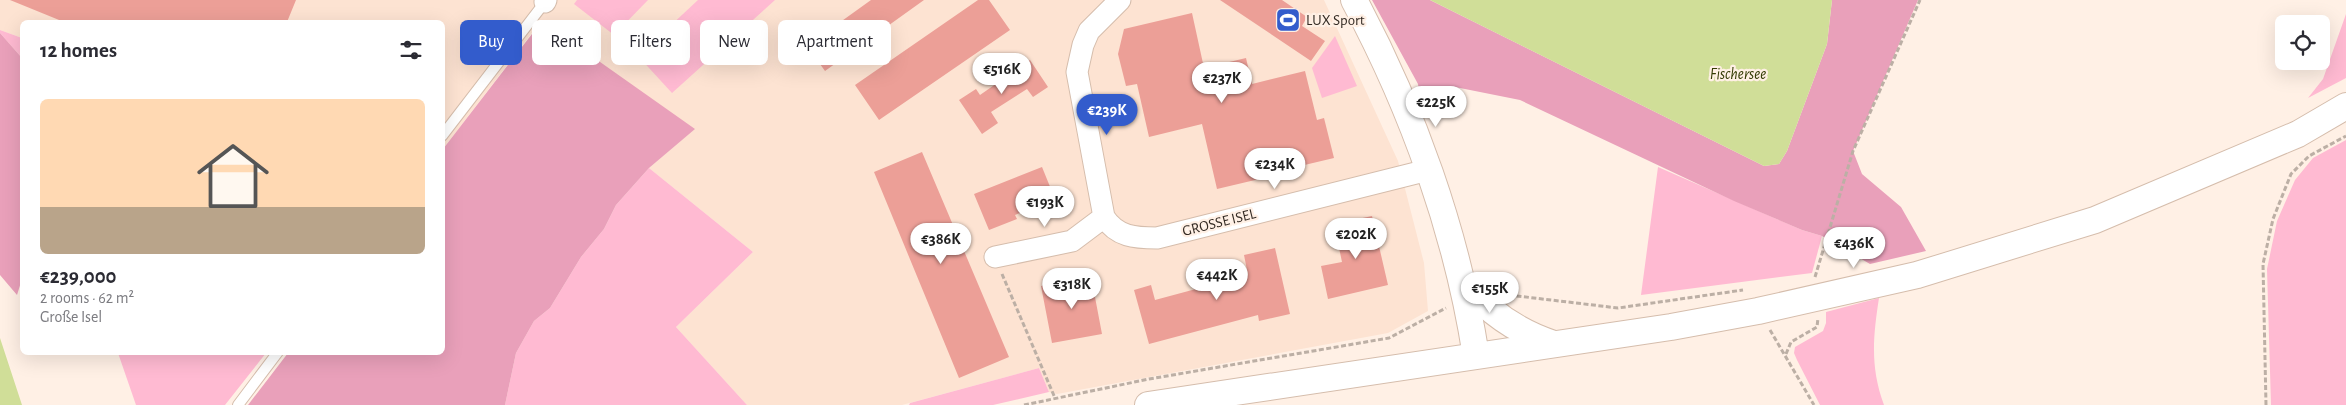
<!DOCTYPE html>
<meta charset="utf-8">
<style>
body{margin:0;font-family:"Alegreya Sans",sans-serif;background:#f2f2f3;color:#2b2b33;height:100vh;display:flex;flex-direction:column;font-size:19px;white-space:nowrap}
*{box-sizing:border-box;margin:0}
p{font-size:16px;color:#7c7c81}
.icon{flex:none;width:28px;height:28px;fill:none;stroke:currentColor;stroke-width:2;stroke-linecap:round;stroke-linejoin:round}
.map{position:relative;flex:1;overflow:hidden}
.details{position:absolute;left:20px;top:20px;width:425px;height:335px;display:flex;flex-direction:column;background:#fff;border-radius:8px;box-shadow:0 5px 20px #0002}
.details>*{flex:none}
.top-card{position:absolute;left:460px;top:20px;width:475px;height:45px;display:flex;gap:10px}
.tools{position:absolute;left:2275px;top:15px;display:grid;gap:10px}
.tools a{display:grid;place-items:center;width:55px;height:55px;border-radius:8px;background:#fff;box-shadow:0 5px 20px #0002;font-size:25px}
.price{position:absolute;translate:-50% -42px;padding:0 11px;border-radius:18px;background:#fff;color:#222;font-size:16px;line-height:32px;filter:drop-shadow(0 1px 2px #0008)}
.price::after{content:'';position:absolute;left:50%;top:30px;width:15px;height:11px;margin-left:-8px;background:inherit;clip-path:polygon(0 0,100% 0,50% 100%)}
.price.current{background:#335ccc;color:#fff}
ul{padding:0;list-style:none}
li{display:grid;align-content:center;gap:10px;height:265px;padding:0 20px}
li span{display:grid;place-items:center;height:155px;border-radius:8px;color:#555}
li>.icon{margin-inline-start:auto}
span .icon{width:90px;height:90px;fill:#fffc;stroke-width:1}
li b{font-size:21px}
h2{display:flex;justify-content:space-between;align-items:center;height:60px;padding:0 20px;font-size:21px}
.chip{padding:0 18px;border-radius:8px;background:#fff;box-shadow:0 5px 20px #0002;font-size:18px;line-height:45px}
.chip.current{background:#335ccc;color:#fff}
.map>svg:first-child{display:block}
.built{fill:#fde3d2}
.green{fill:#ffbad2}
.forest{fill:#e9a0ba}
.water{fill:#d0de98}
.building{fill:#ec9f97}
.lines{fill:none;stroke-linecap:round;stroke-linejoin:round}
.service-casing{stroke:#d5bdac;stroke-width:12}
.minor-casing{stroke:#d5bdac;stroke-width:23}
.tertiary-casing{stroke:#d5bdac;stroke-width:28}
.path{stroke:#bcafa5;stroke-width:3;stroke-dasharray:5 2.5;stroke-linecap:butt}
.service{stroke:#fff;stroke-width:10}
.minor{stroke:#fff;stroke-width:21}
.tertiary{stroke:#fff;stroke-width:26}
.labels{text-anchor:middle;stroke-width:4.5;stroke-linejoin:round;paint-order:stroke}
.poi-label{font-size:15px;fill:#332a23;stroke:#fff0e5;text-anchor:start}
.street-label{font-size:15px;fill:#332a23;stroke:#fff0e5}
.water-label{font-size:16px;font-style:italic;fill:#343b04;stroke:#fff0e5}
</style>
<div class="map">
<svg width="2346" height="405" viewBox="0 0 2346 405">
<rect width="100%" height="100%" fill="#fff0e5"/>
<!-- built -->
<path class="built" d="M0 0H1324L1398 161 1424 263 1428 311 1388 333 1057 394 1049 392 1039 368 902 405H747L676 327 753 252 649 168 694 129 541 21 443 149 442 22H22V38L0 30Z"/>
<!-- green -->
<path class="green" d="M577 0H648L614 35 574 4Z
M698 0H775L672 93 638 56Z
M2346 14V78L2308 98 2323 79Z
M0 30 22 38V58L0 33Z
M1335 36 1357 86 1322 98 1312 68Z
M2346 140V405H2271L2267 269 2277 221 2295 180 2313 158Z
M1658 167 1802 230 1822 236 1812 273 1641 295Z
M649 168 753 252 676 327 747 405H505L516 353 534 321 550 308 581 257 604 229 616 205Z
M1879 298C1873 337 1870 367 1884 405H1820L1797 360 1794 353 1795 347 1823 331 1826 323V312Z
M118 353H266L225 405H136Z
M1039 368 1049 392 993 405H909L910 403Z"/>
<!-- forest -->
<path class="forest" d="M1372 0H1430L1764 166 1779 164 1787 151 1827 44 1832 0H1918L1853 151 1862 174 1901 207 1926 251 1870 264 1822 236 1802 230 1734 201 1520 100 1455 87 1420 100 1418 84Z
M542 21 695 129 649 168 616 205 604 229 581 257 550 308 534 321 516 353 505 405H248L288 353 442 352 443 149Z
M0 33 22 58V279L17 295 0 275Z"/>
<!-- water -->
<path class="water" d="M1430 0H1832L1827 44 1787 151 1779 164 1764 166Z
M0 338 22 405H0Z"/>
<!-- building -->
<path class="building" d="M10 0H296L287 22H64Z
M871 0H924L825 71 807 46Z
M978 0H989L1010 30 879 120 855 85Z
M1220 0H1282L1307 17 1302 26 1325 41 1311 61Z
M1192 13 1204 68 1246 58 1252 84 1305 71 1317 120 1324 118 1334 158 1296 167 1297 170 1217 189 1202 124 1149 137 1137 84 1126 86 1118 54 1124 29Z
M1030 60 1048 87 1033 97 1027 89 991 112 998 123 982 134 959 100 976 89 980 95Z
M922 152 1009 357 959 378 874 172Z
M1042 167 1055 199 1015 215 1017 219 989 230 974 194Z
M1372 216 1388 285 1328 299 1321 266 1342 262 1334 224Z
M1275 248 1290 314 1259 321 1258 315 1149 344 1134 290 1151 285 1155 300 1248 275 1244 255Z
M1091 276 1102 334 1052 343 1041 286Z"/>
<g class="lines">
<defs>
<path id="service" d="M442 136 545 2 542 1
M238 405 278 352"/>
<path id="minor" d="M1120 0 1089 31 1083 45 1077 72 1104 217C1117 237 1135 238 1157 238L1428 170
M545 2 546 0
M995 257 1072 241 1104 217"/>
<path id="tertiary" d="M1354 0C1413 110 1457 233 1476 356
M1463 281C1487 311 1517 332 1554 344
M1148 405 1671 327 1758 311 1917 275 2095 220 2298 134 2346 106"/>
</defs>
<!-- service casing -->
<use href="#service" class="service-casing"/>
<!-- minor casing -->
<use href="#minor" class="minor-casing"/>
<!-- tertiary casing -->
<use href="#tertiary" class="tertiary-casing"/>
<!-- path -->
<path class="path" d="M1002 274 1055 398
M1815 277 1853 151 1920 0
M1509 295 1618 308 1743 290
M1770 330 1814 405
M1786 354 1791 342 1817 327 1818 318
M1024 405 1149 379 1389 338 1446 308
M2266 405 2263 264 2273 219 2291 174 2309 156 2346 136"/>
<!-- service -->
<use href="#service" class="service"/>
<!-- minor -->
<use href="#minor" class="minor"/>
<!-- tertiary -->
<use href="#tertiary" class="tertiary"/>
</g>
<!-- icons -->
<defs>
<symbol id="stadium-square" viewBox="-11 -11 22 22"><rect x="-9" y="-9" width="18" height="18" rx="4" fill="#335ccc" stroke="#fff0e5"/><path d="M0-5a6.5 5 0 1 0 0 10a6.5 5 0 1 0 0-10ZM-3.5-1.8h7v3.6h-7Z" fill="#fff"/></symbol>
</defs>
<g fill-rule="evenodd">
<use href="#stadium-square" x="1274" y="6" width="28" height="28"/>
</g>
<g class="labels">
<!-- poi labels -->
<g class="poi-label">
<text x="1306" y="25">LUX Sport</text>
</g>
<!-- street labels -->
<g class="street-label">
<text transform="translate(1219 222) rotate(-14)" y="5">GROSSE ISEL</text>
</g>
<!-- water labels -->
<g class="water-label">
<text x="1738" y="79">Fischersee</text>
</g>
</g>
</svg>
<div class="tools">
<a><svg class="icon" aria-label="locate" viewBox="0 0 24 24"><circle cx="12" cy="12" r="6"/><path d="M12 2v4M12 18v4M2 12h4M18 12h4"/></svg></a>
</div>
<b class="price" style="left:1002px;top:95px">€516K</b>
<b class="price" style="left:1222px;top:104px">€237K</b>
<b class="price" style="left:1436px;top:128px">€225K</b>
<b class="price current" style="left:1107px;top:136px">€239K</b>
<b class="price" style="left:1275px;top:190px">€234K</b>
<b class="price" style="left:1045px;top:228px">€193K</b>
<b class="price" style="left:1356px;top:260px">€202K</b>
<b class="price" style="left:941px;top:265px">€386K</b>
<b class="price" style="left:1854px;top:269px">€436K</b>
<b class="price" style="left:1217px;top:301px">€442K</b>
<b class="price" style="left:1072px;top:310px">€318K</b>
<b class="price" style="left:1490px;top:314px">€155K</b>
<div class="top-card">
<a class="chip current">Buy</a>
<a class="chip">Rent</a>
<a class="chip">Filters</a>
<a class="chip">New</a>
<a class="chip">Apartment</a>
</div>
<section class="details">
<h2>12 homes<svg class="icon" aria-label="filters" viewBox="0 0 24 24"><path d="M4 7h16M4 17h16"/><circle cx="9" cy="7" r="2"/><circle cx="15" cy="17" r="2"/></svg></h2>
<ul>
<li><span style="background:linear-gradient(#ffd9b3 70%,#b9a48a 0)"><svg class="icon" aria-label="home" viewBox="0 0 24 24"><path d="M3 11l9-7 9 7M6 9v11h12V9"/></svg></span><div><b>€239,000</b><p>2 rooms · 62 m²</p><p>Große Isel</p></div></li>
</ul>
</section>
</div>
